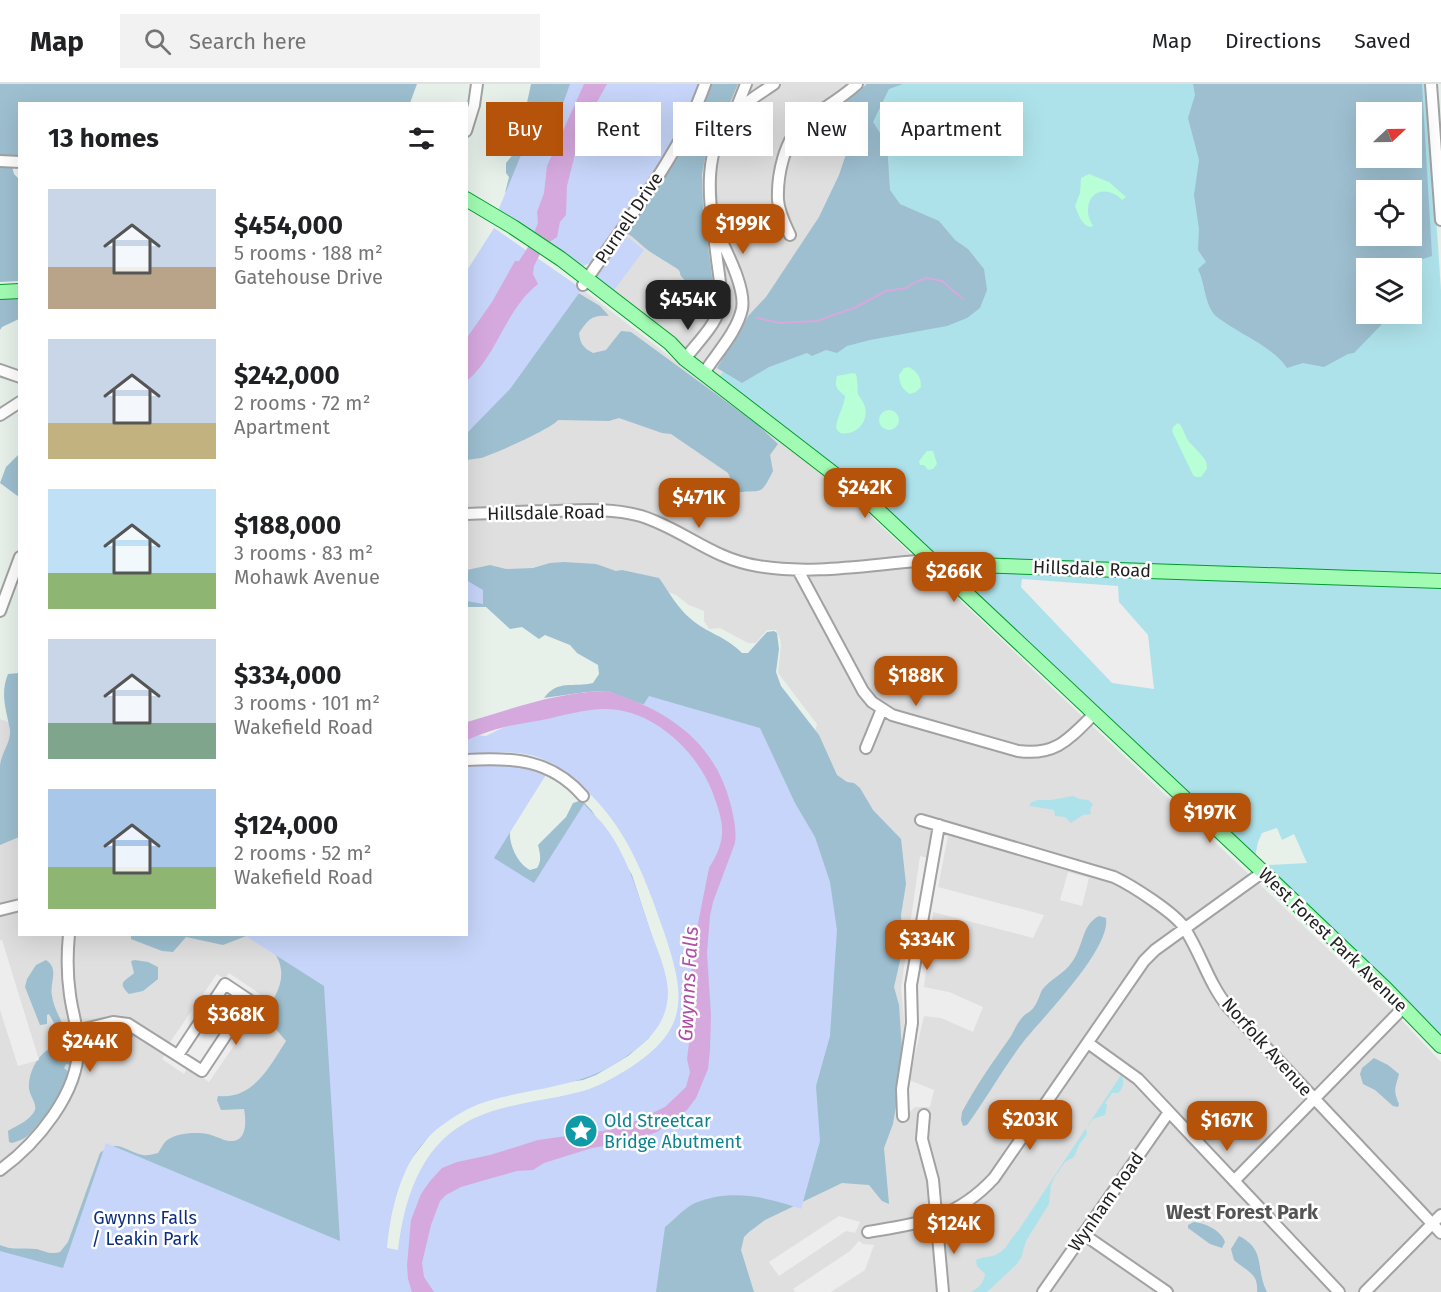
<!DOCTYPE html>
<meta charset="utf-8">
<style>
body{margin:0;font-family:"Fira Sans",sans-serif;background:#f2f2f2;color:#202124;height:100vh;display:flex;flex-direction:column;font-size:22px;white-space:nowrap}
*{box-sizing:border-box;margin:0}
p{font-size:20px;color:#757577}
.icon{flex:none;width:33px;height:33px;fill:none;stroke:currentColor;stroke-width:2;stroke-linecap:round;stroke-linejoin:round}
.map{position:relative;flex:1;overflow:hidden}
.drawer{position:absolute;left:18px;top:18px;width:450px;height:834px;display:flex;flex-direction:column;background:#fff;border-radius:0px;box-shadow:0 6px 24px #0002}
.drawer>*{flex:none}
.guide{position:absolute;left:486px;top:18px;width:570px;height:54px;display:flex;gap:12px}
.needle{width:39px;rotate:68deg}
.controls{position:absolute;left:1356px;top:18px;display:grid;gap:12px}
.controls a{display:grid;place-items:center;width:66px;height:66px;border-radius:0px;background:#fff;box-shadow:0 6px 24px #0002;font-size:30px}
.price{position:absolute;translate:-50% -51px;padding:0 14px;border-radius:12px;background:#b45309;color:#fff;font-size:20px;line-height:39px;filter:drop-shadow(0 2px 3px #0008)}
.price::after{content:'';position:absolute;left:50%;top:36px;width:18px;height:14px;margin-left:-9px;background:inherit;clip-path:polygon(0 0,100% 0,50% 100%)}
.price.active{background:#222;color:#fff}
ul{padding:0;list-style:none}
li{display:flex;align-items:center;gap:18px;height:150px;padding:0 30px}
li span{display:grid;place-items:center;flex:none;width:168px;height:120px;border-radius:0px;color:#555}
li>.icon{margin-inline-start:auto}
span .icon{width:72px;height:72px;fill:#fffc;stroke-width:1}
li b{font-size:26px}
h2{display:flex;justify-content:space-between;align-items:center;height:72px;padding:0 30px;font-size:26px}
.chip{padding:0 21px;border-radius:0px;background:#fff;box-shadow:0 6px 24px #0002;font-size:21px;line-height:54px}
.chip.active{background:#b45309;color:#fff}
header{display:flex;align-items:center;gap:36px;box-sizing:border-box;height:84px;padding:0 30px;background:#fff;border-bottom:2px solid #e0e0e0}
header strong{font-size:28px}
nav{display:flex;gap:33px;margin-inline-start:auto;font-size:21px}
.search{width:420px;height:54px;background:#f2f2f2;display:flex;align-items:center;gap:15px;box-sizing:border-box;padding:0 21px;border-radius:0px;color:#757577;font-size:22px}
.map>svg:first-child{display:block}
.residential{fill:#dedfde}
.grass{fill:#aee2ea;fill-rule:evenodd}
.forest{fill:#9dbfd0;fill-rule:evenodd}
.sand{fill:#b8fed6}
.park{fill:#c6d5f9}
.parking{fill:#ededed}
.water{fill:#d6a9de}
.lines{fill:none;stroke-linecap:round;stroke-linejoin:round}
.stream{stroke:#d6a9de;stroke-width:2}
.minor-casing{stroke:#a2a2a2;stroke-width:14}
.major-casing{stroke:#029c2f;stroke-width:16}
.minor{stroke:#fff;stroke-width:10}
.major{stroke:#a2fbb3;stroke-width:14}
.labels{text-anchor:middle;stroke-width:5;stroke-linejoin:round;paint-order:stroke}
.street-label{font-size:18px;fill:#212121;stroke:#fff}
.culture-label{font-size:18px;fill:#0d838f;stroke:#fff;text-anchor:start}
.park-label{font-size:18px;fill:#0d2f80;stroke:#fff}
.water-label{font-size:20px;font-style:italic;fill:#b04da4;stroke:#fff}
.neighbourhood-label{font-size:20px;font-weight:bold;fill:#545454;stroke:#fff}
</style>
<header>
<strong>Map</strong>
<div class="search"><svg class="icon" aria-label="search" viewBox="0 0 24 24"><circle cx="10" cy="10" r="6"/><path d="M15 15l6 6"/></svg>Search here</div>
<nav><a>Map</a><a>Directions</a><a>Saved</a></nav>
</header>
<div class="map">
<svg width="1441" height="1208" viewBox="0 0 1441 1208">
<rect width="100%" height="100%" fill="#e7f1ea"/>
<!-- residential -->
<path class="residential" d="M705 0H872L847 84 805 167 715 298 587 195Z
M582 205 840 403 1389 923 1441 978V1208H656L768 1114 801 1124 795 719 817 640 778 589 781 562 780 554 776 546H767L756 559H748L720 544 709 545 704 537V527L689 521 676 511 596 483 467 496 466 349 510 305Z
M0 635 19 642 20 850 244 851 324 902 340 1158 106 1060 63 1184 0 1167Z"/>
<!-- grass -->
<path class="grass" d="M872 0H1427L1441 206V954L1261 779 1269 781 1307 779 1294 750 1282 756 1277 744 1262 749 1258 758 1255 773 873 412 719 293 805 167 826 129ZM1366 28H1412V74H1366ZM1366 106H1412V152H1366ZM1366 184H1412V230H1366Z
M1073 712 1080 715 1088 716 1093 720 1090 726 1091 730 1083 731 1071 739 1065 733 1055 732 1054 726 1030 722V719L1038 716H1051Z
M1121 991C1125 996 1123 1005 1118 1009H1112L1105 1019 1107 1021 1105 1031 1093 1035 1086 1044 1087 1050 1079 1061 1074 1073 1065 1078 1054 1094 1051 1101 1049 1120 1026 1157 1021 1174 1016 1181 987 1208H971C979 1204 984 1198 985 1190L977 1182 976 1176C983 1172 992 1174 999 1169 1008 1164 1010 1154 1018 1147Z"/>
<!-- forest -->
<path class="forest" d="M0 0H417L410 19 20 20 19 76 0 75Z
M531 0H588L505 109 509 93 506 89V79L521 61 519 56Z
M709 0H738L726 28 713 49 705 74 702 90 703 124 713 201 700 207C694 205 685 197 681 192 679 188 681 187 676 184 668 179 660 174 652 169 642 163 636 154 625 148Z
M867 0H903L889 5 873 38 887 60 890 106 900 120 939 137 955 156 968 165 984 185 987 206 980 224 967 234 947 242 870 256 847 262 837 269 826 266 812 272 807 269 769 283 742 299 717 284 749 231 766 213 819 133 839 91 851 55V48L838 41 843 20Z
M1193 0H1422L1432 172 1394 184H1366V230H1397L1385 237 1354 269 1348 270 1324 283 1303 279 1287 284C1272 263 1248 254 1227 240 1223 237 1216 233 1213 229 1204 216 1205 199 1198 185L1206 178 1198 166 1199 145 1194 111 1199 76 1188 34 1195 11ZM1366 28H1412V74H1366ZM1366 106H1412V152H1366Z
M0 78 11 79 14 90 19 95V197L0 198Z
M545 189 600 222 609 232C591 231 589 235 579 249 580 259 583 264 593 269L606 266 621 247 631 248 757 340 778 360 770 371 773 387C761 411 763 406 739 408 734 409 730 413 726 415L723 411 731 396 728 389 671 350 662 349 619 334 609 337 558 336C553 344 492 371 481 374 476 375 471 375 467 376V297Z
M19 211V235L2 243 0 246V213Z
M19 370V413L0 399 6 383Z
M564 478 596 480 616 487 622 486 659 494C669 508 678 525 691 535 708 550 724 551 742 569H748L767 548 774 547 777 549 779 565 776 588 781 602 819 651 837 691 847 698 854 699 860 704 873 726 901 755 906 800 901 831 903 864 894 903 899 921 903 981 893 1040 884 1064 889 1120 882 1117 869 1101 842 1099 765 1136 749 1148 744 1153 741 1166 754 1208H434L696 1014 652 624 607 607 586 608 544 614C558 595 573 604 593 599L599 590 598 581 577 569 570 561 545 551 539 555 522 543 510 545 486 523H467V486L490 481 506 485 533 484 550 479Z
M19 589V753L0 761C0 735 0 707 0 682 1 669 11 659 10 646 6 624 0 610 8 590Z
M467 684 515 724C514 732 510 740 510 748 509 761 518 780 530 786L537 784C542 777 540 769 538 761L566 733 573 719 582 716 592 727 632 791 666 895V916L649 954 628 972 596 991 583 996 531 1003 469 1021 432 1048 403 1086 383 1160 0 1208V1161C14 1167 22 1163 36 1165 45 1167 50 1171 60 1168L68 1158 100 1069C118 1054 124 1067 143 1071 148 1072 153 1070 158 1069 160 1066 163 1060 166 1057 176 1049 195 1048 207 1050 214 1051 222 1056 229 1057 248 1059 246 1036 244 1025L221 1026 217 1016 218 1012C253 1016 270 982 286 957L268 936 258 933C289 905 292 868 249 851L223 861 186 853 173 868 162 867 131 855V851L466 850Z
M1099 832 1106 834C1111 865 1043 933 1024 957 1003 984 987 1014 967 1041L963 1042 961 1036 962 1028C976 1002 992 979 1009 955 1013 949 1016 941 1021 935 1024 930 1031 928 1034 923 1038 918 1039 912 1042 906 1050 895 1064 890 1072 878 1084 862 1081 841 1099 832Z
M46 876C60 885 49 899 52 912 53 921 58 930 62 939L58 942 55 941 49 930 47 931V940L40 941 25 903 27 895 36 881Z
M135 876 148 878 158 883V895L143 907 129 910C117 898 124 898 134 889L131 877Z
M125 949 133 951V953L118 959 109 966 100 967C100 954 114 950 125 949Z
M51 964 57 965 72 973 71 981 66 980 64 984 69 988C65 1005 40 1042 26 1053 22 1056 17 1057 12 1059L9 1058 8 1047C16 1042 31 1036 35 1026 37 1019 29 1011 29 1004 28 989 38 970 51 964Z
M1374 974 1388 981 1399 990C1395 1005 1393 1006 1399 1020L1398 1023 1393 1022 1375 1006 1363 1000 1360 990 1362 984Z
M1194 1138C1205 1139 1222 1147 1225 1158L1222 1164 1210 1160 1188 1144V1141Z
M1239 1152C1267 1166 1255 1186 1267 1208H1257C1259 1189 1246 1187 1234 1176L1231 1165Z"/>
<!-- sand -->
<path class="sand" d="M1089 90 1109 98 1126 113 1122 116C1109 102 1087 105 1088 128 1088 133 1091 138 1093 142L1091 143C1081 141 1079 131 1075 122L1080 109 1081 94Z
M909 283C918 288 921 293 921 303L916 308 910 310C902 305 900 301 899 291L904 284Z
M853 289 856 290C858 297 857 303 858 310 860 314 864 318 865 323 869 339 855 352 840 349L836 344C837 332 845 321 845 312 837 305 834 303 837 292Z
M879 336a10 10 0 1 1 20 0a10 10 0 1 1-20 0Z
M1178 339C1185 344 1184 353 1190 359 1192 361 1204 373 1205 376 1207 379 1207 383 1207 385L1201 393H1196L1193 391 1172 347 1173 343Z
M927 367H933L937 380 933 385 928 386 924 381H920L919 377Z"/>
<!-- park -->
<path class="park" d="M570 0H702L668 72 593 177 584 182 576 180 498 127 521 71 554 38 560 28Z
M494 144 582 205 510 305 467 349 466 188Z
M624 150 644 166 612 209 599 199 596 193Z
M466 496 483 506V520L467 517Z
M649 612 760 644 795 719 815 753 830 798 837 846 830 952 816 1002 820 1057 801 1125C766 1113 731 1104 695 1119 684 1124 674 1136 665 1143L656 1208H0V1167L63 1184 106 1059 340 1157 324 902 244 851 466 850 467 681 496 677 549 686 494 774 534 799 584 720C590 727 597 733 603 740 628 771 639 814 652 851 659 870 667 888 668 908 668 931 657 948 640 962 628 971 616 981 602 987 564 1005 519 1006 479 1020 464 1026 450 1035 437 1045 402 1074 391 1122 387 1164L398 1166C404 1117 419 1065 465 1039 499 1020 539 1018 575 1009 595 1005 611 995 628 985 691 945 685 911 664 848 647 799 630 751 593 713 549 669 528 663 467 672V654L476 651 486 652 504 643 588 622 640 626Z"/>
<!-- parking -->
<path class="parking" d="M1022 495 1118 502 1119 518 1148 551 1154 605 1112 599 1021 503Z
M931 747 948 752 938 803 1044 831 1033 854 933 828 924 903 949 908 983 923 973 948 941 934 924 932 909 996 934 1006 930 1023H915L907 1030 906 956 901 904 920 772 927 774Z
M1068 788 1089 794 1082 822 1060 816Z
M0 856H2L39 976 18 982 0 926Z
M229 889 260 910 256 916 262 921 209 998 188 983 184 990 162 975 166 969 164 967 217 890 224 895Z
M839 1132 860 1138 855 1149 846 1147 779 1192 769 1178Z
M859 1157 863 1160 874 1161 865 1186 831 1208H795L793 1205 850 1167Z"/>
<!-- water -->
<path class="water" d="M584 0H607L587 36 577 62 567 102 566 131 560 138 557 153 544 162 534 182 533 190 538 200C505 226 498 270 467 297L466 255 492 218 515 177H519L528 163 538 139 537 128 544 109 547 82Z
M607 607C666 626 713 655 730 718 733 731 737 745 735 759L713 818 710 832 707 869 711 931 710 966 708 985 696 1014 687 1026 657 1048 624 1059 592 1064 544 1079 533 1086 517 1087 478 1098 461 1103 446 1111 440 1117 431 1141 422 1179 424 1193 434 1208H412L408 1195 407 1181 411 1136 421 1110 430 1097 442 1084 457 1078 490 1071 538 1056 609 1046 629 1040 665 1023 686 1003 690 988 687 975 689 959 692 870 709 784C728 754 724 739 712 707 695 665 652 625 605 625 584 625 562 632 542 636 527 639 511 641 497 645 486 648 476 652 467 656V638C515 624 556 608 607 607Z"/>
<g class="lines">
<!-- stream -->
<path class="stream" d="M757 234 780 239 817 237 856 223 886 207 906 204 915 198 927 194 942 197 963 215"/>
<defs>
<path id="minor" d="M1431 0 1441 136
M734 30 746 0
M466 47 474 21 477 0
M0 77 20 78
M790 151C785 140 779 129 778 116 777 92 784 55 804 39 821 25 841 15 857 0
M583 201C626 137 679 74 705 0
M685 275C696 260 714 243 719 226 723 210 719 192 717 176 712 129 697 69 734 30 745 18 761 9 774 0
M0 286 20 293
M704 289C716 270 737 248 742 225 746 203 725 165 716 145
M0 331 20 318
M467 430C496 429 525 427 554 427 583 426 612 424 641 432 683 445 712 475 758 482 810 491 866 481 918 477H933
M798 486 863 607 872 618 892 631 1018 667C1056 672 1069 655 1094 630
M0 527 20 473
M866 664 882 625
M466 676C512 673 551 675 583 712
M921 736 1114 793C1131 801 1177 830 1185 845 1201 870 1209 900 1228 923L1441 1149
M0 826 20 821
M76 947 113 938 128 940 202 987 249 916 225 900 178 971
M1088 959 1138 995 1339 1208
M924 1031 922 1055 933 1096 943 1208
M903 1032 902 1005 912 939 911 901 939 741
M0 1086C36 1060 80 1008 78 961 78 944 72 927 70 911 67 891 67 871 69 850
M1234 1097 1404 923
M868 1148C921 1139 956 1135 994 1094L1144 877 1155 866 1263 788
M1083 1150 1167 1208
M1043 1208 1169 1028
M1365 1208 1441 1131"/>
<path id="major" d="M466 115 513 143 561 175 670 259 685 275 864 413 1263 788 1386 905 1441 962
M0 208 20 207
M933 477 946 480 1441 497"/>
</defs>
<!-- minor casing -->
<use href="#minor" class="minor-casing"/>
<!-- major casing -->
<use href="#major" class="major-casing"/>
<!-- minor -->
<use href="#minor" class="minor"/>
<!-- major -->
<use href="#major" class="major"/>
</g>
<!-- icons -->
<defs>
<symbol id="sight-disc" viewBox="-11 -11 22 22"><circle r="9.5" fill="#0f9aa8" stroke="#fff"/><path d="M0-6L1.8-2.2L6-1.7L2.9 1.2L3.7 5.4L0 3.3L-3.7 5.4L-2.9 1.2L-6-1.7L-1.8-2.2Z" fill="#fff"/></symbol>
</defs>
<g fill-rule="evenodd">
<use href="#sight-disc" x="562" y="1028" width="38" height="38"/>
</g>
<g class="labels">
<!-- street labels -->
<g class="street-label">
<text transform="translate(629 134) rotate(-56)" y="6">Purnell Drive</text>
<text transform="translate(546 429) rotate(-1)" y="6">Hillsdale Road</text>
<text transform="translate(1092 485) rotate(2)" y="6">Hillsdale Road</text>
<text transform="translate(1333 856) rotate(44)" y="6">West Forest Park Avenue</text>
<text transform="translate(1267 963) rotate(48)" y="6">Norfolk Avenue</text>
<text transform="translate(1106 1118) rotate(-55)" y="6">Wynham Road</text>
</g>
<!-- culture labels -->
<g class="culture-label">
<text x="604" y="1043">Old Streetcar<tspan x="604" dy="21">Bridge Abutment</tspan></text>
</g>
<!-- park labels -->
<g class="park-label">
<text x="145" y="1140">Gwynns Falls<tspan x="145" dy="21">/ Leakin Park</tspan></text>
</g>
<!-- water labels -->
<g class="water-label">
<text transform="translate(688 900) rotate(-87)" y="7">Gwynns Falls</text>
</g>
<!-- neighbourhood labels -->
<g class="neighbourhood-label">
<text x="1242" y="1135">West Forest Park</text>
</g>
</g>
</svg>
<div class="controls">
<a><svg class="needle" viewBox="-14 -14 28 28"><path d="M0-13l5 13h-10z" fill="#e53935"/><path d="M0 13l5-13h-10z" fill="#757577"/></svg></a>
<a><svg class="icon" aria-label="locate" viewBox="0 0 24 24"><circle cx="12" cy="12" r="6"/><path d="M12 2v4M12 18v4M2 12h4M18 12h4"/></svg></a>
<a><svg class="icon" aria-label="layers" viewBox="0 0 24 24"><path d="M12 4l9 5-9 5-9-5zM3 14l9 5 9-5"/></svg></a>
</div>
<b class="price" style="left:743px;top:171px">$199K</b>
<b class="price active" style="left:688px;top:247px">$454K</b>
<b class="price" style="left:865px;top:435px">$242K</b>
<b class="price" style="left:699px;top:445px">$471K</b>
<b class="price" style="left:954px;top:519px">$266K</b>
<b class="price" style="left:916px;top:623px">$188K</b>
<b class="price" style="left:1210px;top:760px">$197K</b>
<b class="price" style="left:927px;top:887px">$334K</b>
<b class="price" style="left:236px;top:962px">$368K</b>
<b class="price" style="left:90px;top:989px">$244K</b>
<b class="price" style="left:1030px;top:1067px">$203K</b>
<b class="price" style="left:1227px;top:1068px">$167K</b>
<b class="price" style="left:954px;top:1171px">$124K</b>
<div class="guide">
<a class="chip active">Buy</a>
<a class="chip">Rent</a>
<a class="chip">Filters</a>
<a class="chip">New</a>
<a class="chip">Apartment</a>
</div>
<section class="drawer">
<h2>13 homes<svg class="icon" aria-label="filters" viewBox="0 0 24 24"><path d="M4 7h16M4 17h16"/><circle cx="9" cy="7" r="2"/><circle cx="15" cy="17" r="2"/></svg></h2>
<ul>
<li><span style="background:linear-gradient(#c9d6e8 65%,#b9a48a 0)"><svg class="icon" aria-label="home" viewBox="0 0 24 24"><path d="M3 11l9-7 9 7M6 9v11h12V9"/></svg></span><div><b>$454,000</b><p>5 rooms · 188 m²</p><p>Gatehouse Drive</p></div></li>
<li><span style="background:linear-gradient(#c9d6e8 70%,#c2b280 0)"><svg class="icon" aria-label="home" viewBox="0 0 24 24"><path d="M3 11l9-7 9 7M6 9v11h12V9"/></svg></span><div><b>$242,000</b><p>2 rooms · 72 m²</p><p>Apartment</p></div></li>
<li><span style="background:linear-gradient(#bfe0f5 70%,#8fb573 0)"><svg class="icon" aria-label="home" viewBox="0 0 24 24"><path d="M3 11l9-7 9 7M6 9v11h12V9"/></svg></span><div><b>$188,000</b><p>3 rooms · 83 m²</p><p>Mohawk Avenue</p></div></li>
<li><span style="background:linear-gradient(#c9d6e8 70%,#7fa58c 0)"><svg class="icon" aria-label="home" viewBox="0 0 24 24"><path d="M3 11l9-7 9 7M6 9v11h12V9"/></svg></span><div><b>$334,000</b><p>3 rooms · 101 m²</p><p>Wakefield Road</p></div></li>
<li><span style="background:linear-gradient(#a9c7e8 65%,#8fb573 0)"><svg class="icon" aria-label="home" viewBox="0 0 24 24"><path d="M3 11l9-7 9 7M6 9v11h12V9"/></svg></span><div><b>$124,000</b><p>2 rooms · 52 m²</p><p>Wakefield Road</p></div></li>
</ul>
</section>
</div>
